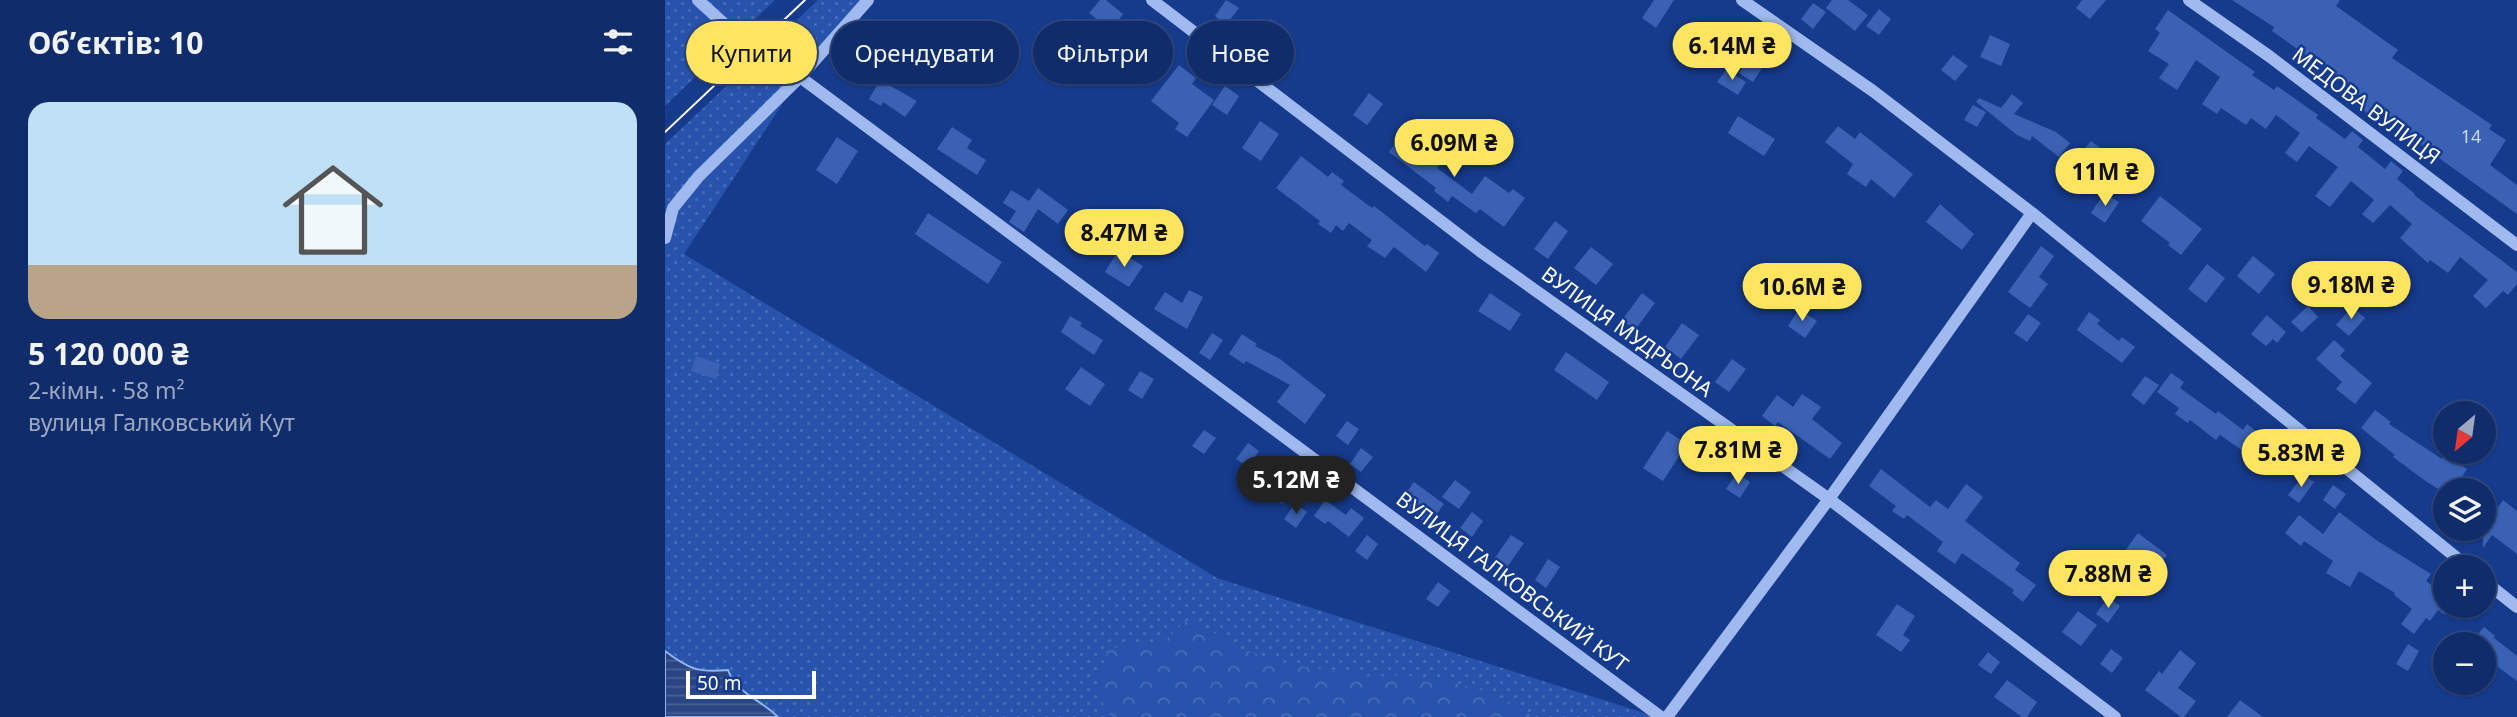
<!DOCTYPE html>
<html lang="uk">
<meta charset="utf-8">
<style>
body{margin:0;font-family:"Noto Sans",sans-serif;background:#193470;color:#f1f3f6;height:100vh;display:flex;flex-direction:column;font-size:26px;white-space:nowrap}
*{box-sizing:border-box;margin:0}
p{font-size:23px;color:#9ca7c1}
.icon{flex:none;width:38px;height:38px;fill:none;stroke:currentColor;stroke-width:2;stroke-linecap:round;stroke-linejoin:round}
.map{position:relative;flex:1;overflow:hidden}
.drawer{display:flex;flex-direction:column;background:#102c6a;width:665px}
.drawer>*{flex:none}
.hud{position:absolute;left:21px;top:21px;width:665px;height:63px;display:flex;gap:14px}
.needle{width:46px;rotate:209deg}
.tools{position:absolute;left:1768px;top:401px;display:grid;gap:14px}
.tools a{display:grid;place-items:center;width:63px;height:63px;border-radius:50%;background:#102c6a;box-shadow:0 2px 5px #0004,0 0 0 2px #30487e;font-size:35px}
.scale{position:absolute;left:21px;bottom:18px;width:130px;box-sizing:border-box;padding-left:7px;border:4px solid #fff;border-top:0;font-size:19px;line-height:24px;white-space:nowrap;color:#fff;-webkit-text-stroke:5px #163b8d;paint-order:stroke}
.price{position:absolute;translate:-50% -60px;padding:0 16px;border-radius:24px;background:#ffe55f;color:#111;font-size:23px;line-height:46px;filter:drop-shadow(0 2px 4px #0008)}
.price::after{content:'';position:absolute;left:50%;top:42px;width:21px;height:16px;margin-left:-10px;background:inherit;clip-path:polygon(0 0,100% 0,50% 100%)}
.price.on{background:#222;color:#fff}
ul{padding:0;list-style:none}
li{display:grid;align-content:center;gap:14px;height:371px;padding:0 28px}
li span{display:grid;place-items:center;height:217px;border-radius:21px;color:#555}
li>.icon{margin-inline-start:auto}
span .icon{width:126px;height:126px;fill:#fffc;stroke-width:1}
li b{font-size:30px}
h2{display:flex;justify-content:space-between;align-items:center;height:84px;padding:0 28px;font-size:30px}
.pill{padding:0 24px;border-radius:32px;background:#102c6a;box-shadow:0 2px 5px #0004,0 0 0 2px #30487e;font-size:24px;line-height:63px}
.pill.on{background:#ffe55f;color:#111}
main{display:flex;flex:1;min-height:0}
.map>svg:first-child{display:block}
.green{fill:url(#green-dots)}
.forest{fill:url(#forest-crowns)}
.water{fill:url(#water-rules);stroke:#92b3f2;stroke-width:2}
.building{fill:#3a61b4}
.lines{fill:none;stroke-linecap:round;stroke-linejoin:round}
.minor-tunnel{stroke:#39589e;stroke-width:12;stroke-dasharray:12 6;stroke-linecap:butt}
.minor{stroke:#a0baf0;stroke-width:12}
.tram{stroke:#fff;stroke-width:2}
.labels{text-anchor:middle;stroke-width:5;stroke-linejoin:round;paint-order:stroke}
.number-label{font-size:18px;fill:#ced8ec}
.street-label{font-size:21px;fill:#fff;stroke:#163b8d}
</style>
<main>
<section class="drawer">
<h2>Об’єктів: 10<svg class="icon" aria-label="filters" viewBox="0 0 24 24"><path d="M4 7h16M4 17h16"/><circle cx="9" cy="7" r="2"/><circle cx="15" cy="17" r="2"/></svg></h2>
<ul>
<li><span style="background:linear-gradient(#bfe0f5 75%,#b9a48a 0)"><svg class="icon" aria-label="home" viewBox="0 0 24 24"><path d="M3 11l9-7 9 7M6 9v11h12V9"/></svg></span><div><b>5 120 000 ₴</b><p>2-кімн. · 58 m²</p><p>вулиця Галковський Кут</p></div></li>
</ul>
</section>
<div class="map">
<svg width="1852" height="717" viewBox="0 0 1852 717">
<defs>
<pattern id="green-dots" width="8" height="8" patternUnits="userSpaceOnUse" patternTransform="scale(1.75)"><rect width="8" height="8" fill="#2853ac"/><path d="M2 2h.1M6 6h.1" fill="none" stroke="#486db8" stroke-width="1.8" stroke-linecap="round"/></pattern>
<pattern id="forest-crowns" width="20" height="18" patternUnits="userSpaceOnUse" patternTransform="scale(1.75)"><rect width="20" height="18" fill="#2853ac"/><path d="M2 6a3 3 0 1 1 6 0M12 15a3 3 0 1 1 6 0" fill="none" stroke="#486db8"/></pattern>
<pattern id="water-rules" width="6" height="5" patternUnits="userSpaceOnUse" patternTransform="scale(1.75)"><rect width="6" height="5" fill="#2a4583"/><path d="M0 2.5h6" fill="none" stroke="#4a6196"/></pattern>
</defs>
<rect width="100%" height="100%" fill="#163b8d"/>
<!-- green -->
<path class="green" d="M0 0H110L0 106Z
M153 0H203L135 77 19 254 552 578 992 717H113C96 699 71 693 63 670 32 673 24 669 0 651V144Z"/>
<!-- forest -->
<path class="forest" d="M520 621 548 632 569 646 621 664 708 677 736 675 767 678 822 691 869 717H447C428 695 435 676 442 650L467 643H485L502 639Z"/>
<!-- water -->
<path class="water" d="M0 651C24 669 33 673 63 670 71 693 95 699 113 717H0Z"/>
<!-- building -->
<path class="building" d="M435 0H441L458 14 446 30 424 13Z
M561 0 574 8 561 25 550 16Z
M989 0H1009L991 28 977 18Z
M1167 0H1183L1203 15 1190 31 1161 8Z
M1417 0H1441L1425 19 1411 8Z
M1567 0H1675L1671 6 1733 50 1727 58 1827 125 1824 129 1841 140 1825 165 1852 185V214L1778 161 1745 136 1746 134 1710 110 1706 116 1694 107 1700 100 1682 87 1683 85 1607 31 1609 27Z
M1148 3 1161 12 1148 29 1136 19Z
M1214 9 1226 19 1214 35 1201 26Z
M1503 10 1590 72 1587 75 1609 90 1612 86 1653 115 1651 118 1680 139 1687 131 1698 140 1693 147 1720 169 1726 161 1738 171 1732 179 1750 194 1749 195 1852 272V284L1843 295 1838 291 1821 308 1808 296 1823 280 1795 257 1783 273 1765 260 1763 263 1735 238 1747 224 1725 205 1708 223 1697 214 1709 200 1686 181 1665 207 1650 196 1673 167 1644 146 1632 162 1620 153 1635 133 1611 115 1601 129 1586 118 1581 125 1556 108 1552 114 1537 104 1555 77 1531 60 1512 90 1494 78 1504 64 1483 51 1495 33 1490 29Z
M606 19 622 30 603 56 587 44Z
M1040 25 1054 34 1038 59 1024 50Z
M1325 35 1345 44 1336 66 1315 57Z
M1090 48 1104 57 1088 82 1074 73Z
M1288 55 1303 66 1290 81 1276 70Z
M514 65 531 78 527 84 549 100 522 137 510 129 514 123 486 101Z
M1061 70 1081 82 1073 95 1052 82Z
M215 80 252 101 240 117 218 102 216 106 204 99Z
M560 86 574 96 562 115 547 105Z
M704 93 718 104 702 125 688 115Z
M1347 94 1358 103 1349 114 1391 132 1405 143 1394 157 1367 136 1365 141 1352 135 1311 102 1314 98 1336 108Z
M1308 105 1321 112 1312 127 1299 120Z
M1073 116 1110 139 1099 156 1063 133Z
M595 121 614 134 596 161 577 148Z
M743 126 767 144 770 141 784 151 772 168 807 194 820 176 844 193 848 189 860 198 839 227 815 209 811 213 787 196 783 202 769 191 771 188 724 152Z
M1173 126 1190 139 1195 132 1248 174 1229 198 1206 179 1201 187 1182 174 1188 164 1160 142Z
M287 127 307 140 302 148 321 160 312 175 272 149Z
M172 137 193 151 172 184 151 170Z
M1426 141 1450 159 1437 176 1413 157Z
M636 156 663 177 667 172 679 181 676 185 707 208 709 206 760 246 762 244 774 253 761 272 729 247 720 258 702 246 707 240 684 223 678 231 671 225 666 233 653 224 655 221 611 188Z
M373 188 403 210 393 224 373 209 359 232 344 222 351 211 338 203 346 190 364 201Z
M1439 193 1454 202 1440 223 1426 213Z
M1495 196 1537 229 1516 255 1503 245 1505 243 1476 221Z
M1275 204 1309 234 1297 250 1261 222Z
M263 213 337 262 323 284 250 234Z
M890 221 903 231 883 259 869 249Z
M1376 246 1389 256 1374 277 1383 284 1365 308 1343 292Z
M926 247 948 264 931 285 909 268Z
M453 251 478 266 464 287 440 272Z
M1588 256 1610 274 1594 294 1572 276Z
M1542 264 1560 278 1541 303 1523 289Z
M524 290 538 297 522 329 489 309 500 292 517 303Z
M825 293 856 314 845 331 813 311Z
M977 293 990 303 970 330 957 320Z
M1643 306 1653 317 1637 332 1626 322Z
M1687 307 1700 318 1684 336 1671 325Z
M1134 309 1152 321 1140 338 1123 326Z
M1424 312 1435 320 1432 324 1454 341 1457 337 1470 347 1457 363 1412 330Z
M1363 314 1376 323 1362 342 1349 333Z
M1602 315 1621 332 1612 343 1608 339 1601 346 1586 334Z
M405 316 417 323 415 326 438 340 429 355 396 332Z
M1017 323 1034 335 1016 359 1000 347Z
M547 333 558 340 545 360 534 353Z
M577 334 592 344 590 346 615 359 661 395 640 424 612 402 625 385 581 361 579 364 564 354Z
M1669 340 1680 350 1675 356 1707 383 1690 404 1671 389 1677 382 1651 359Z
M901 352 944 382 932 400 889 370Z
M31 356 55 364 51 379 26 371Z
M1067 359 1081 369 1064 392 1050 382Z
M416 367 440 384 425 406 400 389Z
M475 371 489 379 477 399 463 390Z
M1506 373 1519 382 1515 388 1551 414 1553 411 1578 430 1582 424 1595 434 1581 453 1555 435 1551 440 1525 420 1523 423 1510 414 1514 408 1492 392Z
M1480 376 1494 385 1479 405 1466 395Z
M1137 394 1156 407 1147 419 1177 443 1165 459 1113 422 1110 426 1097 416 1112 395 1128 407Z
M1710 410 1726 422 1724 424 1777 459 1780 455 1802 469 1788 490H1775L1762 482 1728 457 1730 455 1696 428Z
M682 421 694 429 683 445 671 436Z
M539 430 551 438 539 454 527 446Z
M1002 431 1022 444 998 481 978 468Z
M583 443 594 451 583 467 571 459Z
M696 448 708 457 696 472 685 464Z
M1216 469 1265 507 1271 500 1283 509 1301 484 1318 497 1300 521 1355 563 1350 570 1371 585 1358 602 1347 593 1349 590 1297 553 1290 564 1272 551 1278 542 1242 515 1239 519 1227 511 1231 506 1204 486Z
M1072 473 1085 482 1075 498 1061 489Z
M1638 475 1649 482 1634 503 1623 495Z
M616 479 628 488 617 504 605 495Z
M790 480 806 492 794 509 777 497Z
M749 482 779 504 763 526 735 501Z
M1668 485 1681 494 1670 509 1658 500Z
M660 500 681 515 686 508 699 518 684 537 663 521 660 524 649 516Z
M1838 500 1852 511V554L1827 535 1818 548V501L1831 510Z
M630 503 642 512 631 528 619 519Z
M807 512 818 521 807 537 795 528Z
M1674 512 1711 540 1766 574 1761 581 1780 595V615L1773 610 1765 621 1761 618 1749 634 1736 624 1747 609 1729 595 1730 593 1694 571 1685 587 1661 573 1668 561 1639 541 1636 546 1620 533 1634 515 1658 534Z
M1473 533 1502 555 1480 584 1451 563Z
M702 535 713 544 702 560 690 551Z
M846 535 859 543 842 567 829 559Z
M883 559 895 567 881 588 870 580Z
M773 582 785 591 773 607 761 599Z
M1443 597 1455 606 1443 623 1431 614Z
M1232 604 1250 616 1238 635 1245 640 1236 652 1211 635Z
M1413 611 1432 625 1416 646 1397 632Z
M1819 627 1830 636 1829 638 1852 656V681L1818 656V644H1812L1808 640Z
M1743 644 1754 651 1743 671 1731 664Z
M1446 649 1458 658 1447 673 1435 664Z
M1515 650 1531 663 1513 688 1531 701 1519 717H1516L1480 690 1494 671 1497 674Z
M1323 652 1335 662 1326 674 1313 665Z
M1342 680 1372 702 1362 717H1357L1329 697Z
M1575 700 1598 717H1562Z"/>
<g class="lines">
<!-- minor-tunnel -->
<path class="minor-tunnel" d="M69 33 101 60"/>
<!-- minor -->
<path class="minor" d="M33 0 69 33
M487 0 815 251 1164 499 1450 717
M1077 0 1208 91 1367 213 1803 567
M1524 0 1604 56 1852 245
M101 60 135 77 996 717
M0 238 8 208 34 176 135 77 203 0
M1818 580 1852 607
M1002 717 1164 499 1367 213"/>
<!-- tram -->
<path class="tram" d="M0 132 140 0"/>
</g>
<g class="labels">
<!-- number labels -->
<g class="number-label">
<text x="1806" y="143">14</text>
</g>
<!-- street labels -->
<g class="street-label">
<text transform="translate(1701 106) rotate(37)" y="7">МЕДОВА ВУЛИЦЯ</text>
<text transform="translate(962 332) rotate(36)" y="7">ВУЛИЦЯ МУДРЬОНА</text>
<text transform="translate(847 582) rotate(37)" y="7">ВУЛИЦЯ ГАЛКОВСЬКИЙ КУТ</text>
</g>
</g>
</svg>
<div class="tools">
<a><svg class="needle" viewBox="-14 -14 28 28"><path d="M0-13l5 13h-10z" fill="#e53935"/><path d="M0 13l5-13h-10z" fill="#9ca7c1"/></svg></a>
<a><svg class="icon" aria-label="layers" viewBox="0 0 24 24"><path d="M12 4l9 5-9 5-9-5zM3 14l9 5 9-5"/></svg></a>
<a>+</a>
<a>−</a>
</div>
<div class="scale">50 m</div>
<b class="price" style="left:1067px;top:82px">6.14M ₴</b>
<b class="price" style="left:789px;top:179px">6.09M ₴</b>
<b class="price" style="left:1440px;top:208px">11M ₴</b>
<b class="price" style="left:459px;top:269px">8.47M ₴</b>
<b class="price" style="left:1686px;top:321px">9.18M ₴</b>
<b class="price" style="left:1137px;top:323px">10.6M ₴</b>
<b class="price" style="left:1073px;top:486px">7.81M ₴</b>
<b class="price" style="left:1636px;top:489px">5.83M ₴</b>
<b class="price on" style="left:631px;top:516px">5.12M ₴</b>
<b class="price" style="left:1443px;top:610px">7.88M ₴</b>
<div class="hud">
<a class="pill on">Купити</a>
<a class="pill">Орендувати</a>
<a class="pill">Фільтри</a>
<a class="pill">Нове</a>
</div>
</div>
</main>
